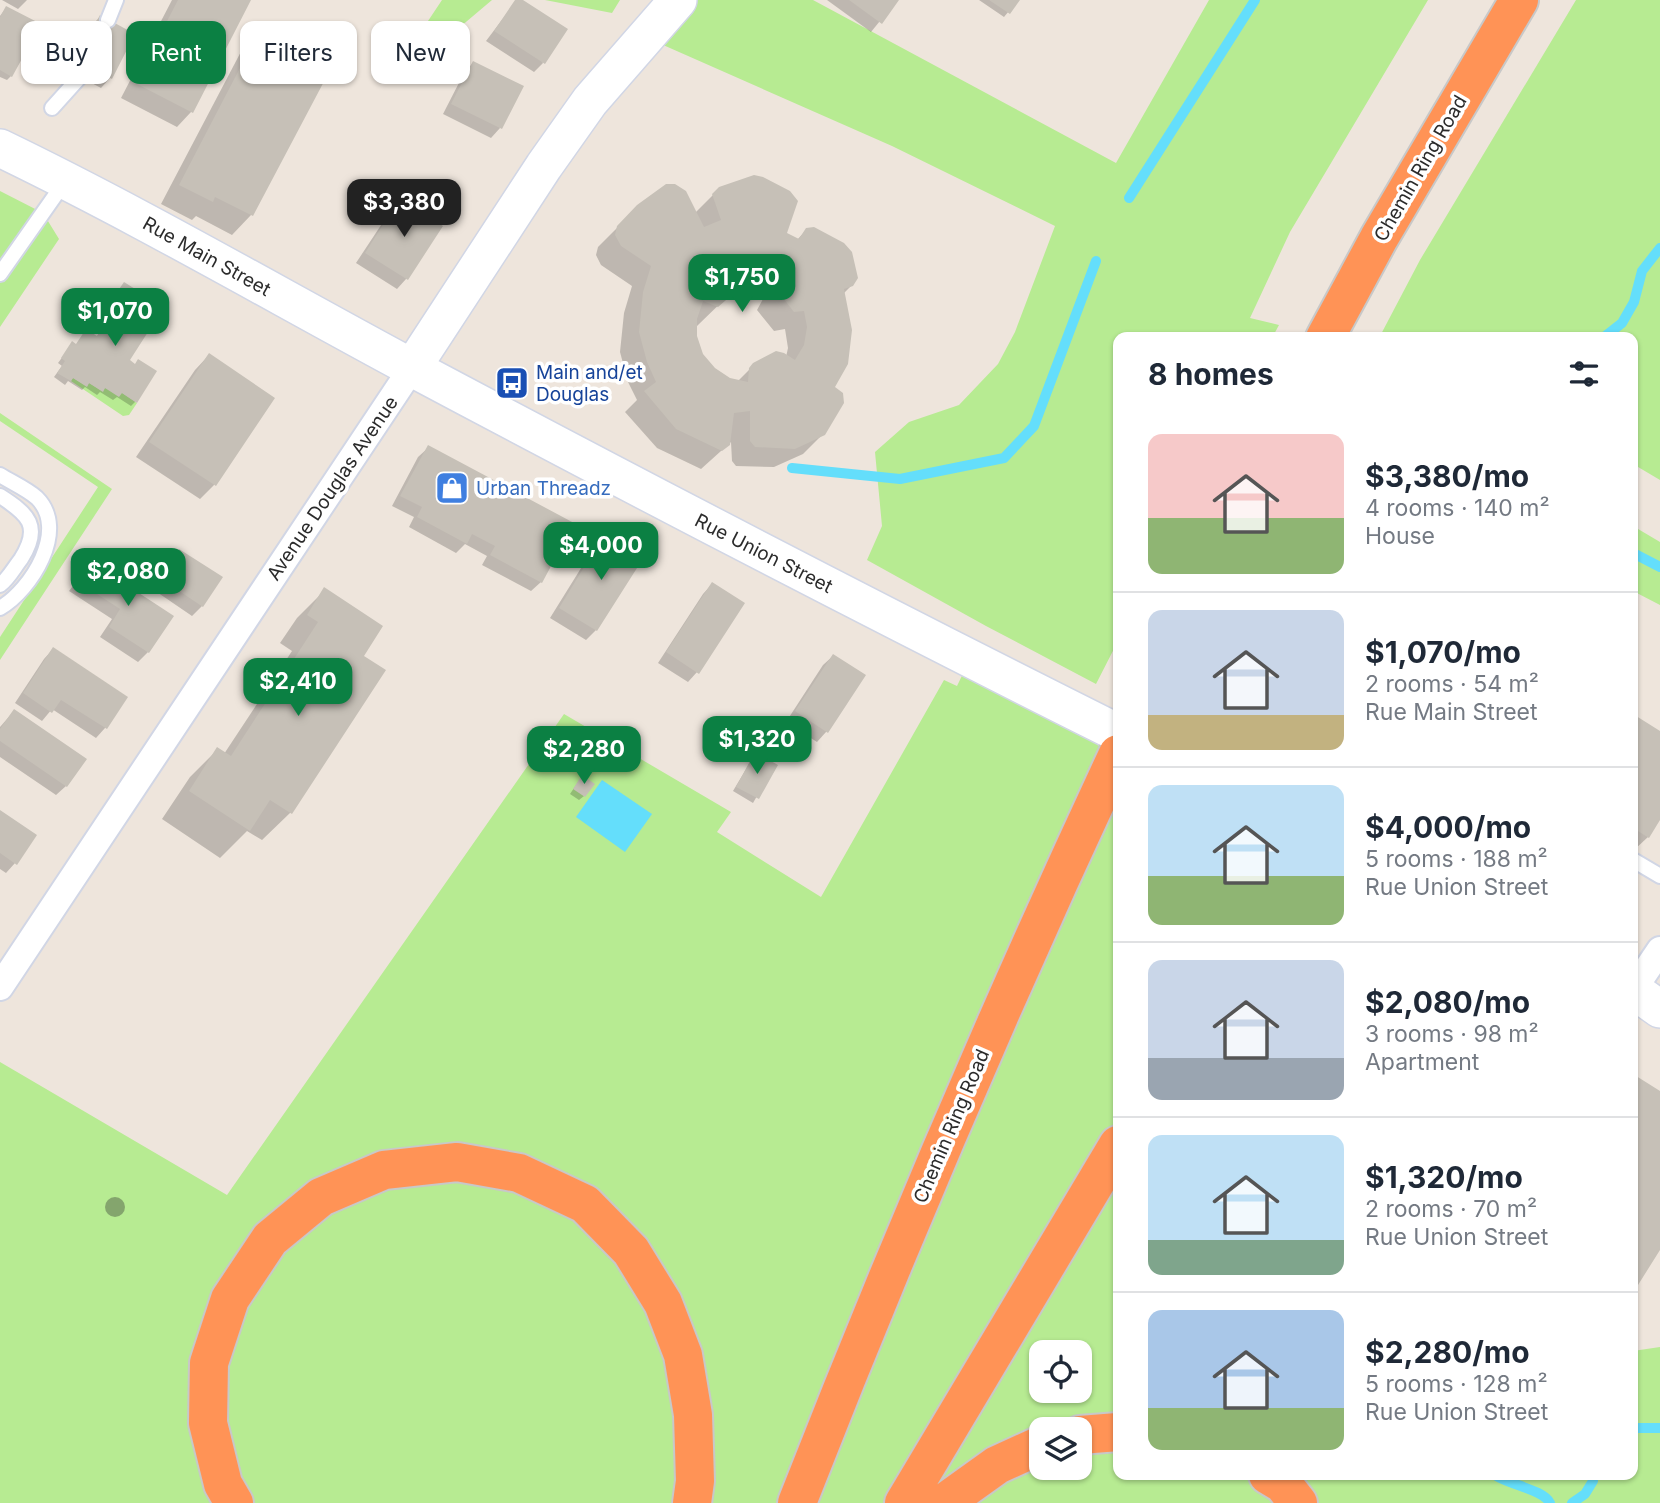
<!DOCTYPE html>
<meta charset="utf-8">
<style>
body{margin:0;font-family:Inter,sans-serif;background:#f6f6f7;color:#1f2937;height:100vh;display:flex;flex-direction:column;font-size:26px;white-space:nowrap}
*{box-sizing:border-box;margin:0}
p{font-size:23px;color:#747a83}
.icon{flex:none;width:38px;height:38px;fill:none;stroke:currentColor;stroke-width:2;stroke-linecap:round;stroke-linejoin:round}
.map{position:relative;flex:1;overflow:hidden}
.panel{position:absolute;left:1113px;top:332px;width:525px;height:1148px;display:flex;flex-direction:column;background:#fff;border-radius:14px;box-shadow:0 2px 5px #0004}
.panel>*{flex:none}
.guide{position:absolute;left:21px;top:21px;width:665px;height:63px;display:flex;gap:14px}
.controls{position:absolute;left:1029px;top:1340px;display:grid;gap:14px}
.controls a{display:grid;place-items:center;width:63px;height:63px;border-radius:14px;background:#fff;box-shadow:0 2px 5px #0004;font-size:35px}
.price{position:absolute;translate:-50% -60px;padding:0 16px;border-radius:14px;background:#0b8043;color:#fff;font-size:23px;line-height:46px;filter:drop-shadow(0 2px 4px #0008)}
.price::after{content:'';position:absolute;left:50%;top:42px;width:21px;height:16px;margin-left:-10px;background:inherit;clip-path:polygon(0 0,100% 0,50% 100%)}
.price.selected{background:#222;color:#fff}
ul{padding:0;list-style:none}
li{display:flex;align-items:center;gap:21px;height:175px;padding:0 35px}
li+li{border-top:2px solid #e0e1e3}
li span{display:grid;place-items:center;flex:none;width:196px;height:140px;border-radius:14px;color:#555}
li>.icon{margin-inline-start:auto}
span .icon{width:84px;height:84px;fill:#fffc;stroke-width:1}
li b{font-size:30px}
h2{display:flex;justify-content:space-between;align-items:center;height:84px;padding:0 35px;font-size:30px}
.chip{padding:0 24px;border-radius:14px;background:#fff;box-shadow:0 2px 5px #0004;font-size:24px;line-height:63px}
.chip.selected{background:#0b8043;color:#fff}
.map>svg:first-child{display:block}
.green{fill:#b7eb92;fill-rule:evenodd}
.water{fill:#64defb}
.shadow{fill:#0003;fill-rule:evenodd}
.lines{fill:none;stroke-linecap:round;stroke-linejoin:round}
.stream{stroke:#64defb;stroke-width:10}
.building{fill:#c6c0b7;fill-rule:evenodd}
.lane-casing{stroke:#d1d6e5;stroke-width:18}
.street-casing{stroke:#d1d6e5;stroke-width:30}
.secondary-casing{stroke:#d1d6e5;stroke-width:40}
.highway-casing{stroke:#c8c8c8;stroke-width:42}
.lane{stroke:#fff;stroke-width:14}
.street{stroke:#fff;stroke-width:26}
.secondary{stroke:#fff;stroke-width:37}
.highway{stroke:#ff9356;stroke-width:38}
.tree{fill:#84a56d}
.labels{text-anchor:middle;stroke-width:7;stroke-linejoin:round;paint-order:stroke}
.street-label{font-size:19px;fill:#2b2b2b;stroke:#fff}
.transit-label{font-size:19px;fill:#164399;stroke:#fff;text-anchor:start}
.shop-label{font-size:19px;fill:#366cbe;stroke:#fff;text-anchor:start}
</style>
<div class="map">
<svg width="1660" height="1503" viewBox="0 0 1660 1503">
<rect width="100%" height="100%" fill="#eee5dc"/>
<!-- green -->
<path class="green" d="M442 0H492L447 38 428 21Z
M545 0H620L612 13Z
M678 0H813L1116 163 1209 0H1428L1290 232 1250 318 1279 325 1272 338H1118V641L1096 684 986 626 867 560 882 526 875 452 909 422 959 405 998 364 1015 332 1055 226 892 146 645 37Z
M1576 0H1660V480L1633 464V338H1379L1420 260Z
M0 191 43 213 59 239 0 327Z
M73 378 87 386 89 383 102 391 105 388 122 393 137 403 129 415 123 416 71 381Z
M0 413 112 489 0 660V637L98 487 0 421Z
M1633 526 1660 542V605L1633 591Z
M970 659 1118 733V1475H1633V1351L1660 1347V1503H0V1062L227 1195 564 714 731 812 717 832 821 897 944 680 957 686ZM1041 1353H1080V1391H1041ZM1041 1430H1080V1468H1041Z"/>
<!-- water -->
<path class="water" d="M602 780 652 814 625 852 576 817Z"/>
<!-- shadow -->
<path class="shadow" d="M2 0H27L18 9Z
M172 0H249L191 112 177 127 121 98Z
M517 0H520L543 63 534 72 486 41Z
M827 0H897L871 32Z
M979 0H1018L1004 17Z
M6 8 11 76 7 80 0 77V16Z
M100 17 133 35 110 78 101 88 67 70 90 27Z
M264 24 290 38 294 34 335 55 251 215 232 235 196 216 192 220 161 204 245 44Z
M473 63 500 128 491 138 443 114 464 73Z
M720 188 785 234 797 240 807 229 852 285 843 294 833 387 823 434 803 454 774 467 736 466 732 461 731 442 701 469 657 448 625 412 637 400 628 382 620 352 624 313 632 286 601 265 596 255 598 247 618 227 695 213ZM732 292 745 293 763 299 757 310 774 331 785 329 788 348 786 357 754 365 737 382 729 380 714 369 702 355 695 337 696 325 697 326Z
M400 201 441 226 406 279 397 289 356 263 391 210Z
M124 284 127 361 135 402 131 406 117 397 113 400 100 392 97 395 85 387 82 390 68 381 65 385 54 377 62 366 58 363 72 344 76 346 96 338 116 306 110 303Z
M209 355 214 485 200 499 136 457 195 370Z
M428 448 541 582 531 591 482 565 487 556 465 544 456 553 409 527 414 517 392 506 418 457Z
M605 535 596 630 586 640 550 618 596 544Z
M179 551 202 606 192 616 151 588 170 560Z
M91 563 148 652 138 662 100 637 112 619 69 591Z
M712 584 697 672 688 682 658 663 703 594Z
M325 590 361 656 290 813 262 840 247 831 220 858 162 819 190 777 218 749 224 754 292 651 280 643 297 618Z
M53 649 126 697 105 728 96 738 52 709 42 721 15 703 44 659Z
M833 656 864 676 826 732 817 742 786 722 823 665Z
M14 711 66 786 56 795 0 757V727Z
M1633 716 1660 733V817L1648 837 1633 851Z
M755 754 775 765 753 803 733 791Z
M578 782 584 796 579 800 570 794Z
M0 812 15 863 6 873 0 869Z
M1633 1076 1660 1093V1246L1633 1290Z"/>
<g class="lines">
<!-- stream -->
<path class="stream" d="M1129 198 1255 0
M1603 338 1622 323 1634 302 1642 271 1660 248
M792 468 900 479 1004 458 1034 426 1096 261
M1633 553 1660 567
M1633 1428H1660
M1495 1475C1510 1485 1544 1490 1550 1503
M1572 1503 1585 1494 1593 1481 1592 1475"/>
</g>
<!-- building -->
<path class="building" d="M178 0H251L193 113 135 83Z
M515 0H523L568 29 545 64 494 31Z
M849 0H899L882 24Z
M989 0H1020L1010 14Z
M6 6 41 24 12 77 0 70V17Z
M100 15 135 34 112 79 75 60Z
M264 22 292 37 294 32 338 55 253 216 215 197 213 202 179 185Z
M473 61 524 86 502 129 451 104Z
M754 175 763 177 790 191 798 201 787 233 799 239 806 228 814 227 844 243 852 252 858 278 853 286 844 289 852 330 848 364 835 387 843 393 844 403 825 435 795 449 755 447 750 441V411L734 413 730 445 722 451 676 429 644 391 656 382 647 362 639 332 643 292 651 266 621 246 615 235 617 226 637 205 666 184H675L686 191 704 227 721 220 712 194 719 187ZM747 273 765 274 781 280 776 289 794 312 804 311 807 327 804 345 795 360 784 353 776 351 753 363 749 368 748 382 730 378 715 368 703 354 697 336V319L703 301 718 307 734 293 730 277Z
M400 198 443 226 408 280 365 253Z
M124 282 164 307 130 360 135 364 138 359 157 371 137 403 122 393 119 397 105 388 103 392 89 383 87 387 73 378 71 381 57 373 65 361 61 358 72 341 76 344 86 329 97 336 119 301 113 298Z
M209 353 275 398 216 486 149 442Z
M428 445 574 523 542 583 490 555 495 546 472 534 467 544 417 517 422 507 400 496Z
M605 533 644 557 597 631 559 608Z
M179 549 223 577 203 607 160 578Z
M90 561 174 616 149 653 109 627 120 609 77 581Z
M712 582 745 603 699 674 666 652Z
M324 587 383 626 364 656 386 670 292 814 270 800 250 831 189 791 217 747 231 756 318 622 307 615Z
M53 647 128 697 107 729 61 700 52 713 23 693Z
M833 654 866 675 828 733 795 711Z
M14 709 87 759 67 787 0 741V729Z
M1633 714 1660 731V820L1649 838 1633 828Z
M755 752 778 765 759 799 736 787Z
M582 775 595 784 585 797 573 789Z
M0 810 37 835 17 865 0 853Z
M1633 1074 1660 1091V1250L1633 1293Z"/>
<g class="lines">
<defs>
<path id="lane" d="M108 20 116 0
M52 108 79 78 85 66
M0 274 66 180
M0 475C11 482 27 489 37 498 69 530 31 590 0 608
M0 496C28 514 42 526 21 559 14 568 9 578 0 585
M1633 860 1660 876"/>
<path id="street" d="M0 987 412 368
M1633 990 1660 950"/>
<path id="secondary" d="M0 148C141 216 276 295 414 369 647 493 882 615 1118 733
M412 368 544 166 590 101 678 0
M1633 990 1660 1009"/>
<path id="highway" d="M1325 338 1379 238 1519 0
M1080 1435 1118 1432
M1268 1475 1283 1484 1298 1503
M234 1503 223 1484 208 1423 209 1363 230 1299 270 1239 321 1197 384 1170 457 1162 519 1173 585 1204 631 1251 663 1303 683 1355 693 1415 695 1481 692 1503
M797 1503C896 1250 1003 1000 1118 754
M904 1503 1118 1145
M944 1503 997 1465 1041 1445"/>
</defs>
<!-- lane casing -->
<use href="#lane" class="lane-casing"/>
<!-- street casing -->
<use href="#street" class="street-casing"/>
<!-- secondary casing -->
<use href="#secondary" class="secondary-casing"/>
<!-- highway casing -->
<use href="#highway" class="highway-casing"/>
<!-- lane -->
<use href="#lane" class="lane"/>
<!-- street -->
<use href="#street" class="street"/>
<!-- secondary -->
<use href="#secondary" class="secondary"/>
<!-- highway -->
<use href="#highway" class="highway"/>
</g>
<!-- trees -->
<circle class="tree" cx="115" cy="1207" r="10"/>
<!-- icons -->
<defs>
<symbol id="bus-square" viewBox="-11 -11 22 22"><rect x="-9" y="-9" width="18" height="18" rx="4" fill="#1a4fb4" stroke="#fff"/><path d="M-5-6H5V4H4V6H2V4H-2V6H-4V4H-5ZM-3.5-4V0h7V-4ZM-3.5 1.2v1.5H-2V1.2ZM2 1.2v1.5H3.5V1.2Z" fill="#fff"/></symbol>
<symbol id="shop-square" viewBox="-11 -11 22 22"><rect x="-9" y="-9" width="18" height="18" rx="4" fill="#3f7fe0" stroke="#fff"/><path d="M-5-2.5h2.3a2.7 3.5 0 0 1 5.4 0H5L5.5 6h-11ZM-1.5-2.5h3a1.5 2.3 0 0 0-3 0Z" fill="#fff"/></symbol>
</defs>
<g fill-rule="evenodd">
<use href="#bus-square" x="493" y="364" width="38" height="38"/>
<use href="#shop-square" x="433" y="469" width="38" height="38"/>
</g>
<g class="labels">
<!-- street labels -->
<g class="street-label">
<text transform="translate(1420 168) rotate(-60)" y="7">Chemin Ring Road</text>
<text transform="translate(207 256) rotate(29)" y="7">Rue Main Street</text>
<text transform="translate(332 488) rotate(-56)" y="7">Avenue Douglas Avenue</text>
<text transform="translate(764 553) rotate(27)" y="7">Rue Union Street</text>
<text transform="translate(951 1126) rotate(-67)" y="7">Chemin Ring Road</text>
</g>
<!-- transit labels -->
<g class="transit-label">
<text x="536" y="379">Main and/et<tspan x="536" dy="22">Douglas</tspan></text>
</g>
<!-- shop labels -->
<g class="shop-label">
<text x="476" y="495">Urban Threadz</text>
</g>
</g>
</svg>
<div class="controls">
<a><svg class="icon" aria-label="locate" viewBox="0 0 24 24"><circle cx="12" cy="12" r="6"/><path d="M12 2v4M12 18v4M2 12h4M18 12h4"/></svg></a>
<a><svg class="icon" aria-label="layers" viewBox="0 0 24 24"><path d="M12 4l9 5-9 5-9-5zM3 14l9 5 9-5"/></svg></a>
</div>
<b class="price selected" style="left:404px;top:239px">$3,380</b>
<b class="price" style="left:742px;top:314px">$1,750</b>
<b class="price" style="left:115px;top:348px">$1,070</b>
<b class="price" style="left:601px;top:582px">$4,000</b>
<b class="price" style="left:128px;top:608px">$2,080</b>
<b class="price" style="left:298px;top:718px">$2,410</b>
<b class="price" style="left:757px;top:776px">$1,320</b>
<b class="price" style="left:584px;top:786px">$2,280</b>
<div class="guide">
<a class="chip">Buy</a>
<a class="chip selected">Rent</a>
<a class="chip">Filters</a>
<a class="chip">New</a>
</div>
<section class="panel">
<h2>8 homes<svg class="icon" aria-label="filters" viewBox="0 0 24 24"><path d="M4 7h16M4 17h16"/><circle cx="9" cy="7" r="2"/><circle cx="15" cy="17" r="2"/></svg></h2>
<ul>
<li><span style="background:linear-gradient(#f6c9c9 60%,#8fb573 0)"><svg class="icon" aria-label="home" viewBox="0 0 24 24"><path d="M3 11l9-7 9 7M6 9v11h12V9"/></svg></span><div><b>$3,380/mo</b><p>4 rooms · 140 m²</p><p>House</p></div></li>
<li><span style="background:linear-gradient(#c9d6e8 75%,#c2b280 0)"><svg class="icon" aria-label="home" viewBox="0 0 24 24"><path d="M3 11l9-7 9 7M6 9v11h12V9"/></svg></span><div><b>$1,070/mo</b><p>2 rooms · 54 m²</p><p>Rue Main Street</p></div></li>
<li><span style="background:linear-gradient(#bfe0f5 65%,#8fb573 0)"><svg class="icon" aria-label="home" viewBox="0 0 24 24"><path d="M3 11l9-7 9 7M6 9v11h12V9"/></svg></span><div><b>$4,000/mo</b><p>5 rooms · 188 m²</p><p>Rue Union Street</p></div></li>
<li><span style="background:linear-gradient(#c9d6e8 70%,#9aa5b1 0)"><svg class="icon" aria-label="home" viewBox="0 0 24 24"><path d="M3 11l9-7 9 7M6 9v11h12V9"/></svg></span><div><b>$2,080/mo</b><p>3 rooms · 98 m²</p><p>Apartment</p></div></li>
<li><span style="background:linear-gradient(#bfe0f5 75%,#7fa58c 0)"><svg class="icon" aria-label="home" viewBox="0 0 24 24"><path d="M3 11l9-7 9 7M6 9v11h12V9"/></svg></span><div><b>$1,320/mo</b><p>2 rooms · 70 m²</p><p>Rue Union Street</p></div></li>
<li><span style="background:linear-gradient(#a9c7e8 70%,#8fb573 0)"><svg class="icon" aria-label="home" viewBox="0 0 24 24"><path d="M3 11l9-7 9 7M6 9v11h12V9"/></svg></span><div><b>$2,280/mo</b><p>5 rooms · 128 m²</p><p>Rue Union Street</p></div></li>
</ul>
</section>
</div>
